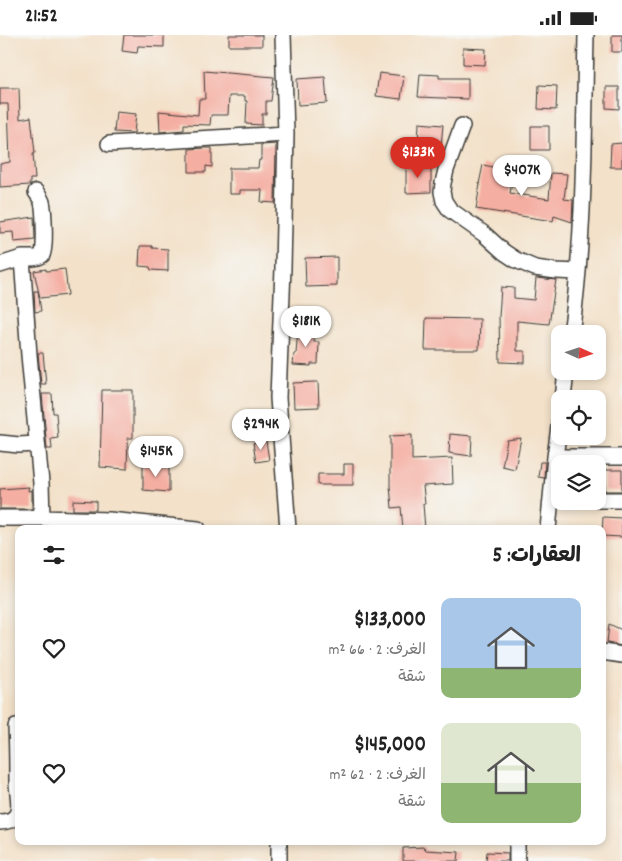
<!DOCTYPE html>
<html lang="ar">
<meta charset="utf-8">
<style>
body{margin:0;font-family:Dekko,"Playpen Sans Arabic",sans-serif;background:#f2f2f2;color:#222;direction:rtl;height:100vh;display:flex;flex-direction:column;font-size:19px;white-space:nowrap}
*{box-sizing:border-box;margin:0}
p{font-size:16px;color:#767676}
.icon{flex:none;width:28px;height:28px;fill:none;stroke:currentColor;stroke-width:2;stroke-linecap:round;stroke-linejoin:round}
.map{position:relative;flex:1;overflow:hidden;direction:ltr}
.sheet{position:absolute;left:15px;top:490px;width:591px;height:320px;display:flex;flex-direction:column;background:#fff;border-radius:10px;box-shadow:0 2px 8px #0003;direction:rtl}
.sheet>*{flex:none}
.needle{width:32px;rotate:93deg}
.tools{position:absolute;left:551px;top:290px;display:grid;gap:10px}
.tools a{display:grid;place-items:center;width:55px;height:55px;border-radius:10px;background:#fff;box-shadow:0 2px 8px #0003;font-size:25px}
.price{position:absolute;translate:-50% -42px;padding:0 11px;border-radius:18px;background:#fff;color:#222;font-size:16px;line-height:32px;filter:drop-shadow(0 1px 2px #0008)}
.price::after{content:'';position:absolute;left:50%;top:30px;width:15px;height:11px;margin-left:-8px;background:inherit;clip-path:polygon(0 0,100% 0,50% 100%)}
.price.current{background:#d93025;color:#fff}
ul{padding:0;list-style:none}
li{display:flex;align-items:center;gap:15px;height:125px;padding:0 25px}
li span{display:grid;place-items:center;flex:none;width:140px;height:100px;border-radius:10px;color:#555}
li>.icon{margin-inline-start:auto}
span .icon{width:60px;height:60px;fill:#fffc;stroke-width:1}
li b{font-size:21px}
h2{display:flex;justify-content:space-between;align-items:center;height:60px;padding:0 25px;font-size:21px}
.status{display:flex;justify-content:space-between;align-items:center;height:35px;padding:0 25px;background:#fff;direction:ltr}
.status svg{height:14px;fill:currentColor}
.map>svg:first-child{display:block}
.building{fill:#f5aea2}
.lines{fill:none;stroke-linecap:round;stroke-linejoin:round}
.minor-casing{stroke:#3c3a36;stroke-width:18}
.minor{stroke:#fff;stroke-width:15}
</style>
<div class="status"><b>21:52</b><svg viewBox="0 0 49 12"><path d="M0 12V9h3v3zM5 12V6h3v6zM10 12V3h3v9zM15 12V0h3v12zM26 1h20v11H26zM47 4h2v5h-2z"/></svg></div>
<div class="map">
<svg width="622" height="826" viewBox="0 0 622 826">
<rect width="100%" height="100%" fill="#f6f6f2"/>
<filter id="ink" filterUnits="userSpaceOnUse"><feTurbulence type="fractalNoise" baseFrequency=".02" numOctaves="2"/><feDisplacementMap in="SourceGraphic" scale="10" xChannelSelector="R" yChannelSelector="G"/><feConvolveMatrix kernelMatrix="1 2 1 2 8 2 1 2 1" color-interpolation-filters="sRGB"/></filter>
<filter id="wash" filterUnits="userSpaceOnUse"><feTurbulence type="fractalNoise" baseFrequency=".0096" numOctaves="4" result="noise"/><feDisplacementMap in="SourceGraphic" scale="20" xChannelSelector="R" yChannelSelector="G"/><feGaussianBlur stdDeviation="1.12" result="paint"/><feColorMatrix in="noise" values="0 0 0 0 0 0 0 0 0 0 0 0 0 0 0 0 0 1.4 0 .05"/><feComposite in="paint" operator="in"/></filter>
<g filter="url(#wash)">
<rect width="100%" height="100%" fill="#f3e1c9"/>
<g id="blocks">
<!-- building -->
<path class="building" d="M124 0H164V12L138 11 137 18 122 16Z
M229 0H262V11H229Z
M612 0H622V17H612Z
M463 13 486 14 485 30 463 29Z
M204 36 274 42 271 66H266V79H262V90L246 89 247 66H245V61H229L228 80H211L210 90 184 89V95L160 97 159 76 198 80 199 64H205Z
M379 38 404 41 401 64 376 61Z
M420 39 439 40V43H468V64L418 62Z
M325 42 327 68 298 70 297 44Z
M539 50 557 51 556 75 538 74Z
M606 52H619V74L606 73Z
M0 53H19L20 84 31 82 35 118H33L35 144H30V150L0 152V129L10 127 8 69H0Z
M116 77 136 79 134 98 114 97Z
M419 88 443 90 441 111 418 109Z
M531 91H549V115H531Z
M622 108V132H610L611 109Z
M276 109 275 168 261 167 262 155H240V159H229V133H258L259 125H261V110Z
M205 113H212V132L206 131V137H189V114Z
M406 130H431V157L406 158Z
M483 130 514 136 510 158 549 164 551 138 567 139 564 164 573 165 572 187 554 181 553 186 476 174 480 149H479Z
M34 182 35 205 14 207 13 197 0 198V187Z
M140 211H152V213L168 214V236L151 235 150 232 139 231Z
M337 222V251L306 252 305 223Z
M46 234V236L65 234 68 260 40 263 34 236Z
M536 243 556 245 549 289 517 286V316H525V328L500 327 499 282 501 252 514 253V263L534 265Z
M34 256H38L41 276 35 277Z
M426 283 480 284 479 315H425Z
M298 292 315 293 314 307H319L318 329H311V331L293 330 294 319H296Z
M38 318H43L46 349H41Z
M314 347H318L319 372 294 373 293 348Z
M102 355H133V403H128L127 434 100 432Z
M42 359H52L53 378H56L58 403 51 404 52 414H47Z
M450 399 472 401 471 421 449 418Z
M412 400V425L452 423 453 449 423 451 425 469H423L425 494H403L401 472 392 473 390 451V401Z
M521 403 515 434 502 431 507 405Z
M266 406 269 425 256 427 253 408Z
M540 427H545L544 443 538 442Z
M143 429 169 431V457L143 455Z
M344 429H353V450H318V439H344Z
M605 435H622V456H605Z
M29 452 28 456 32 455V474H0V454Z
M73 465 96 466V475H73Z
M603 482 622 483V502L602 501Z
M609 589 622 595V611L607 608Z
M424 812 425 815 459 817 458 826H403V813Z
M487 817 508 818V826H486Z"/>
</g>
</g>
<g filter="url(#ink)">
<use href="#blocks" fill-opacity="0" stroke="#3c3a36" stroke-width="1"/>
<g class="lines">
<defs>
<path id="minor" d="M283 0 286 99 283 233 278 363 288 494
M462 91 446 135 443 148 442 157 444 166 450 175 484 199 504 217 516 225 535 233 556 236 578 237
M109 109 286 99
M36 157C38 160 41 164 42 167 44 174 46 215 42 220 38 224 28 223 22 223L29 320 41 448 42 483
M0 230 22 223
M571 299C585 200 584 100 586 0
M563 364 566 336
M0 408 19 410 36 409
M555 422H622
M598 465H622
M0 483H42L109 485 198 494
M548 494 555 422 560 384
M602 617 622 620
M0 787C6 787 14 785 17 779 21 772 17 755 17 747 17 729 17 710 16 692
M279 806V826
M517 826V806"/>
</defs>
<!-- minor casing -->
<use href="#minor" class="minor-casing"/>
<!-- minor -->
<use href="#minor" class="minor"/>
</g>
</g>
</svg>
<div class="tools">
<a><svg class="needle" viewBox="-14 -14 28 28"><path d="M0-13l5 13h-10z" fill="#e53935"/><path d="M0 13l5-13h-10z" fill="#767676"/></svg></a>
<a><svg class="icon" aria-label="locate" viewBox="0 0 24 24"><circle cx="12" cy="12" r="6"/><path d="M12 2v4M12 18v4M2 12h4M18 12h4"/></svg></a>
<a><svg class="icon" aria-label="layers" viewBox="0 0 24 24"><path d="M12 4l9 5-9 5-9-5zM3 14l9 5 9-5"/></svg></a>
</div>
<b class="price current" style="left:418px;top:144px">$133K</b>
<b class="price" style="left:522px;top:162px">$407K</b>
<b class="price" style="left:306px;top:313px">$181K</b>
<b class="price" style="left:261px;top:416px">$294K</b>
<b class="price" style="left:156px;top:443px">$145K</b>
<section class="sheet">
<h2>العقارات: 5<svg class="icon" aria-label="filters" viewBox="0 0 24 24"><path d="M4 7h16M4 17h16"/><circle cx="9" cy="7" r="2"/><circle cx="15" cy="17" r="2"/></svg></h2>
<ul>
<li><span style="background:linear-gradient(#a9c7e8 70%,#8fb573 0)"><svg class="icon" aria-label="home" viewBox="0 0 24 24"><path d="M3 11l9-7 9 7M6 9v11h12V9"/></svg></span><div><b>$133,000</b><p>الغرف: 2 · 66 m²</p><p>شقة</p></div><svg class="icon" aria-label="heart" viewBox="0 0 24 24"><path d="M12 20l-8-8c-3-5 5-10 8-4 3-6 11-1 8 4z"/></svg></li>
<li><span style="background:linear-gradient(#dfe7d0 60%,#8fb573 0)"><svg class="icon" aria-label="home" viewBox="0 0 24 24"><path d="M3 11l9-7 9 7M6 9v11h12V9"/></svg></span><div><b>$145,000</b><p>الغرف: 2 · 62 m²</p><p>شقة</p></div><svg class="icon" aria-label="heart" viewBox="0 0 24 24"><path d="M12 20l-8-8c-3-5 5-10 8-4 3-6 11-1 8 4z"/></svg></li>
</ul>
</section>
</div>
